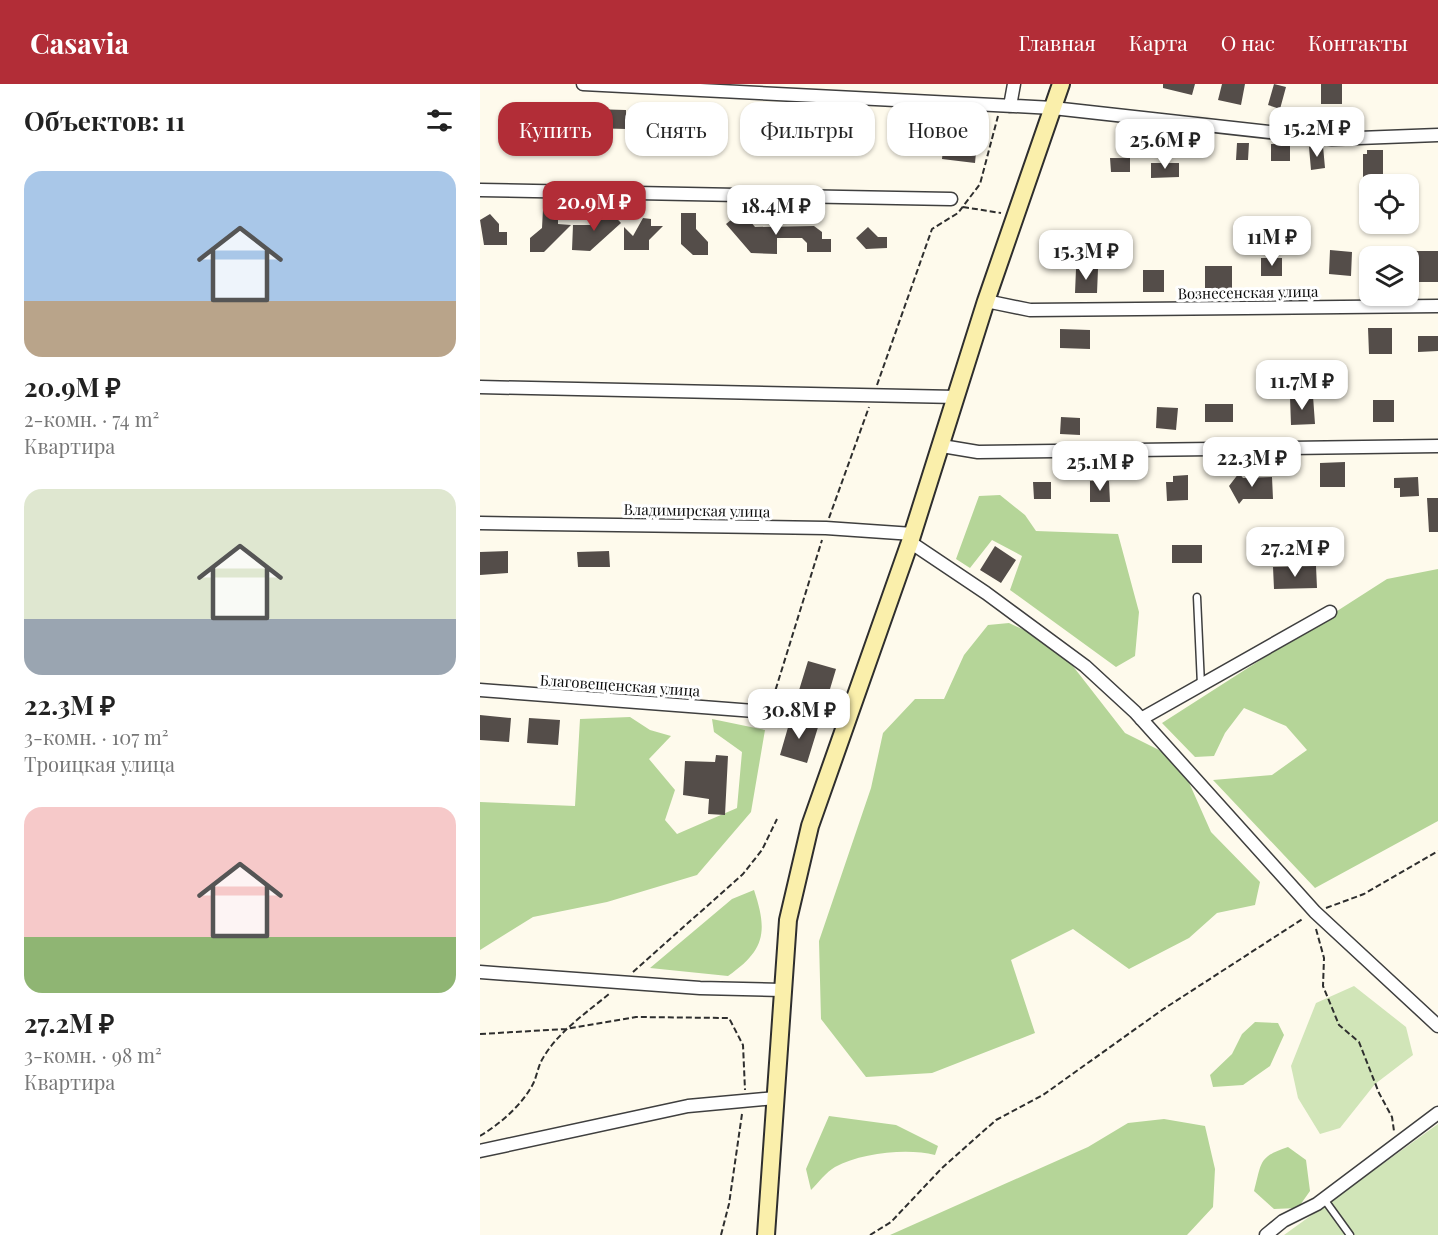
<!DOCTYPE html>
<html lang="ru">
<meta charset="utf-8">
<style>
body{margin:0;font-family:"Playfair Display",serif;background:#f6f6f6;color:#222;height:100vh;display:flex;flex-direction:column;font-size:22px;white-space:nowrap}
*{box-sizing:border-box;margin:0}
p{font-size:20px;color:#767676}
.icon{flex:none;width:33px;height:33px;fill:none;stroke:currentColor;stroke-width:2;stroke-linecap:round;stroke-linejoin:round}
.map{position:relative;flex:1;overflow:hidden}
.side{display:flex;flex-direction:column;background:#fff;width:480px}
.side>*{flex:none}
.guide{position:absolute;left:18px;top:18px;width:570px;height:54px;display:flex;gap:12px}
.tools{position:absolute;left:879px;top:90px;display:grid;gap:12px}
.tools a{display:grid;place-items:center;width:60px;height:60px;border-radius:12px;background:#fff;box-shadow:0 2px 4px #0004;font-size:30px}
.price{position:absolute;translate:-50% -51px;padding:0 14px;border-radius:12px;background:#fff;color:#222;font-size:20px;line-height:39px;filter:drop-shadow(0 2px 3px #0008)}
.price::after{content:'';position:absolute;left:50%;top:36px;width:18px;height:14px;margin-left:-9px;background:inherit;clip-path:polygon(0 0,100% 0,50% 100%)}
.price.on{background:#b22d37;color:#fff}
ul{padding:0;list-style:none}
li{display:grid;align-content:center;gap:12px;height:318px;padding:0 24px}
li span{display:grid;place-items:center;height:186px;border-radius:18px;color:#555}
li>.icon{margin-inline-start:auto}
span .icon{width:108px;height:108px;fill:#fffc;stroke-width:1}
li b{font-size:26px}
h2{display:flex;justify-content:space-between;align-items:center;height:72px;padding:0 24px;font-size:26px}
.chip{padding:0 21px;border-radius:18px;background:#fff;box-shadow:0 2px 4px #0004;font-size:21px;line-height:54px}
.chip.on{background:#b22d37;color:#fff}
header{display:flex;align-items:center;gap:36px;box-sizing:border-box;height:84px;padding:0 30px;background:#b22d37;color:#fff}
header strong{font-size:28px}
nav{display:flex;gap:33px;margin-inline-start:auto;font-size:21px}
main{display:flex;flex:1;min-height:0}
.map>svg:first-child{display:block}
.green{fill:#d1e5b8}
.forest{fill:#b5d598}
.building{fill:#544d49}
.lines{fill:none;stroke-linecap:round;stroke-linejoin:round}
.lane-casing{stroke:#3f3f3f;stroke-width:9}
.street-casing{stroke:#3f3f3f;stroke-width:15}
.secondary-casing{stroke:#2e2e2e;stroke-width:20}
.path{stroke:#2e2e2e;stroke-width:2;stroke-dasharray:6 3;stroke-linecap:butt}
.lane{stroke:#fff;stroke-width:6}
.street{stroke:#fff;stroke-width:12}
.secondary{stroke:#faefab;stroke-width:16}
.labels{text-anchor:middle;stroke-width:6;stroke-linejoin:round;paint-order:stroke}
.street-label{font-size:15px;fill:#0c0c0c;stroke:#fff}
</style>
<header>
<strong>Casavia</strong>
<nav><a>Главная</a><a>Карта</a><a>О нас</a><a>Контакты</a></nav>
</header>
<main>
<section class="side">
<h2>Объектов: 11<svg class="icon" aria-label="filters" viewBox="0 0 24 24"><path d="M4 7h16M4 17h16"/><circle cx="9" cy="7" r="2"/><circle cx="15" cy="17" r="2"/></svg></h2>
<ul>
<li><span style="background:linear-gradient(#a9c7e8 70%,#b9a48a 0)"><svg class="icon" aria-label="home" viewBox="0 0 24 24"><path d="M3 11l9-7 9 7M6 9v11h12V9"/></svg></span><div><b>20.9M ₽</b><p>2-комн. · 74 m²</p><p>Квартира</p></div></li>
<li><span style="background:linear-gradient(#dfe7d0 70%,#9aa5b1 0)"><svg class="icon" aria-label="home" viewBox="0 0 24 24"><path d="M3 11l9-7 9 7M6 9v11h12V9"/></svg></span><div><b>22.3M ₽</b><p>3-комн. · 107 m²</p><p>Троицкая улица</p></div></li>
<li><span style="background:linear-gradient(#f6c9c9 70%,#8fb573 0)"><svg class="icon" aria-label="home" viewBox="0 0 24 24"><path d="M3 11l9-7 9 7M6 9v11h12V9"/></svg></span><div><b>27.2M ₽</b><p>3-комн. · 98 m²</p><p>Квартира</p></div></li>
</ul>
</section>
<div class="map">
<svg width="958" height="1151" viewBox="0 0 958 1151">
<rect width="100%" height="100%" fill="#fefaec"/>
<!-- green -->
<path class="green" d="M874 902 926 943 933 971 895 1000 860 1044 840 1050 818 1014 811 982 836 919Z
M958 1040V1151H804Z"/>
<!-- forest -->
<path class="forest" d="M520 411 545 431 556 447 638 450 659 528 655 572 636 583 530 506 542 472 512 456 490 484 476 475 499 412Z
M958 485V737L835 804 733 696 792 691 827 666 806 642 764 624 745 649 734 672 715 673 682 639 907 495Z
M529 539 553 550 571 554 645 649 699 676 731 748 780 798 775 821 737 829 709 854 649 885 593 845 531 876 555 949 452 989 386 993 341 935 339 857 391 704 403 649 435 615H464L484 571 508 541Z
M150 633 170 646 191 652 169 675 195 706 185 736 197 750 257 724 262 668 234 648 232 635 285 646 271 728 217 791 127 818 53 833 0 866V718L95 722 100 635Z
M274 806C288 848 285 866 248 892L170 884 252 815Z
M775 938 798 939 804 951 790 982 763 1001 733 1003 730 991 752 970 762 950Z
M349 1032 416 1041 458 1062 455 1071C427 1064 381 1069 355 1083 346 1088 338 1099 331 1106L326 1085Z
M684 1035 725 1042 735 1085 733 1123 707 1151H410L608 1063 648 1039Z
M808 1063 826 1076 830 1107 818 1124 794 1125 774 1107C782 1078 778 1073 808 1063Z"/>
<!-- building -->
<path class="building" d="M683 0H715L712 11 683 4Z
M742 0H765L761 21 738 16Z
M794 0 806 3 800 25 788 21Z
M841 0H862V20H841Z
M111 25 146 26V45L110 44Z
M42 34H58V62H41Z
M197 34 218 35V56L196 55Z
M359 37 384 38 383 64H365V56H359Z
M286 41 306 42 305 62H286Z
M464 54 497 58 495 79 462 75Z
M703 59H714L713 71H702Z
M757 59H769L768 76H756Z
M791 60H810V77H791Z
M843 62 845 84 831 86 829 63Z
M887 66H903V95H883V70H887Z
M630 74H650V88H631Z
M671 79H699V93L671 94Z
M63 125 78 126V140L91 141 64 168H50V154L62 144Z
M128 125 141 139 110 167 92 166 93 141H110Z
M262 127 275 143 334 142 342 148V155H351V168H327V159L322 154H297V170L271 169 246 140Z
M201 129H216V145L228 158V171H213L201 160Z
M10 130 19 140V148H27V161H4L0 136Z
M163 134 171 135V142H183L169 156V166H144V143L153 152Z
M388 143 398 153H407V164L386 165 376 154Z
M850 166 872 168 871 192 849 190Z
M932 167H958V198H932Z
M781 174H802V192H781Z
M725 182H752V205H725Z
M596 185H618L617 209H595Z
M663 186H684V208H663Z
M888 244H912V270H889Z
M580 245 610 246V265L580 264Z
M938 252H958V267L938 268Z
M833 312 835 340 811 341 810 313Z
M893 316H914V338H893Z
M725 320H753V338H725Z
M677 323 698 324 696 346 676 344Z
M581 333 600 334V351L580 350Z
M865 378V403H840V379Z
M759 389 763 394 792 393 793 415H763L759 420 749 402Z
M708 391V416L687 417 686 398H693V392Z
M938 393 939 412 920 413V404H914V394Z
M610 397H629L630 418H610Z
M553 398H571V415H554Z
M947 414H958V448H949Z
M692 461H722V479H692Z
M515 462 536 476 521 499 500 486Z
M28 467V489L0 491V468Z
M129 467 130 483H98L97 468Z
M836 482 837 504 794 505 793 483Z
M328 577 356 585 344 625 316 616Z
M0 631 31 634 29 658 0 656Z
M311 633 339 640 327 679 300 671Z
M49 634 80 636 78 661 47 659Z
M236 671 248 672 245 731 228 730 229 715 203 711 205 677 235 678Z"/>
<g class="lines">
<defs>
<path id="lane" d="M717 513 721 601
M844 1115 870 1151"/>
<path id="street" d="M103 0 573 24 852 55 958 51
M530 22 534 0
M0 106 471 115
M506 217 550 226 958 222
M0 303 477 313
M462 362 498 368 958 362
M0 439 346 444 433 450
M430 458 506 509 605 582 655 628 835 828 958 942
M0 606 288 628 314 624 366 640
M661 635 850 528
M0 888 220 904 302 906
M0 1067 208 1022 295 1014
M786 1151 803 1137 837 1120 958 1029"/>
<path id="secondary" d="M286 1151 308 836 330 742 430 458 506 217 581 0"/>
</defs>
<!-- lane casing -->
<use href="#lane" class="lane-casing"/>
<!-- street casing -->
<use href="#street" class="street-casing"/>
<!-- secondary casing -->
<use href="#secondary" class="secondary-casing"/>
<!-- path -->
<path class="path" d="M483 123 521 129
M397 301 452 145 478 129 500 100 518 32
M349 434 389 323
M293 614 342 456
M846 824 884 810 958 767
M836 845 844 874 843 902 859 941 879 958 899 1009 912 1033 914 1047
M153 888 263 790 282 766 297 735
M0 950 86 945 156 933 249 934 263 961 265 1006
M0 1052C20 1040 42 1021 53 1000 57 992 58 982 63 974 78 948 106 929 129 910
M241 1151 249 1120 262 1030
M390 1151 411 1138 462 1084 516 1036 563 1011 682 926 824 834"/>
<!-- lane -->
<use href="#lane" class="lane"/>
<!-- street -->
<use href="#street" class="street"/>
<!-- secondary -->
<use href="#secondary" class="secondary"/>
</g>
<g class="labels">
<!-- street labels -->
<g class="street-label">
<text transform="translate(768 209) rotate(-1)" y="5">Вознесенская улица</text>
<text transform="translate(217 427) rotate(1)" y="5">Владимирская улица</text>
<text transform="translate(140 602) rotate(4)" y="5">Благовещенская улица</text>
</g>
</g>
</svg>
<div class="tools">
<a><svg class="icon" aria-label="locate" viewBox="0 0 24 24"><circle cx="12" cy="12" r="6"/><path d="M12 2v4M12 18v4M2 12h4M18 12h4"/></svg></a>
<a><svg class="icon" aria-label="layers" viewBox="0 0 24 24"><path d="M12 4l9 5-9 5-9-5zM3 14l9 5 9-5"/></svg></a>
</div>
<b class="price" style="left:837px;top:74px">15.2M ₽</b>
<b class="price" style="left:685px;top:86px">25.6M ₽</b>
<b class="price on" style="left:114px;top:148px">20.9M ₽</b>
<b class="price" style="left:296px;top:152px">18.4M ₽</b>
<b class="price" style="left:792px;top:183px">11M ₽</b>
<b class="price" style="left:606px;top:197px">15.3M ₽</b>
<b class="price" style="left:822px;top:327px">11.7M ₽</b>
<b class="price" style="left:772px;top:404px">22.3M ₽</b>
<b class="price" style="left:620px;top:408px">25.1M ₽</b>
<b class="price" style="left:815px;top:494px">27.2M ₽</b>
<b class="price" style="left:319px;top:656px">30.8M ₽</b>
<div class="guide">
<a class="chip on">Купить</a>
<a class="chip">Снять</a>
<a class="chip">Фильтры</a>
<a class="chip">Новое</a>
</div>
</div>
</main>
